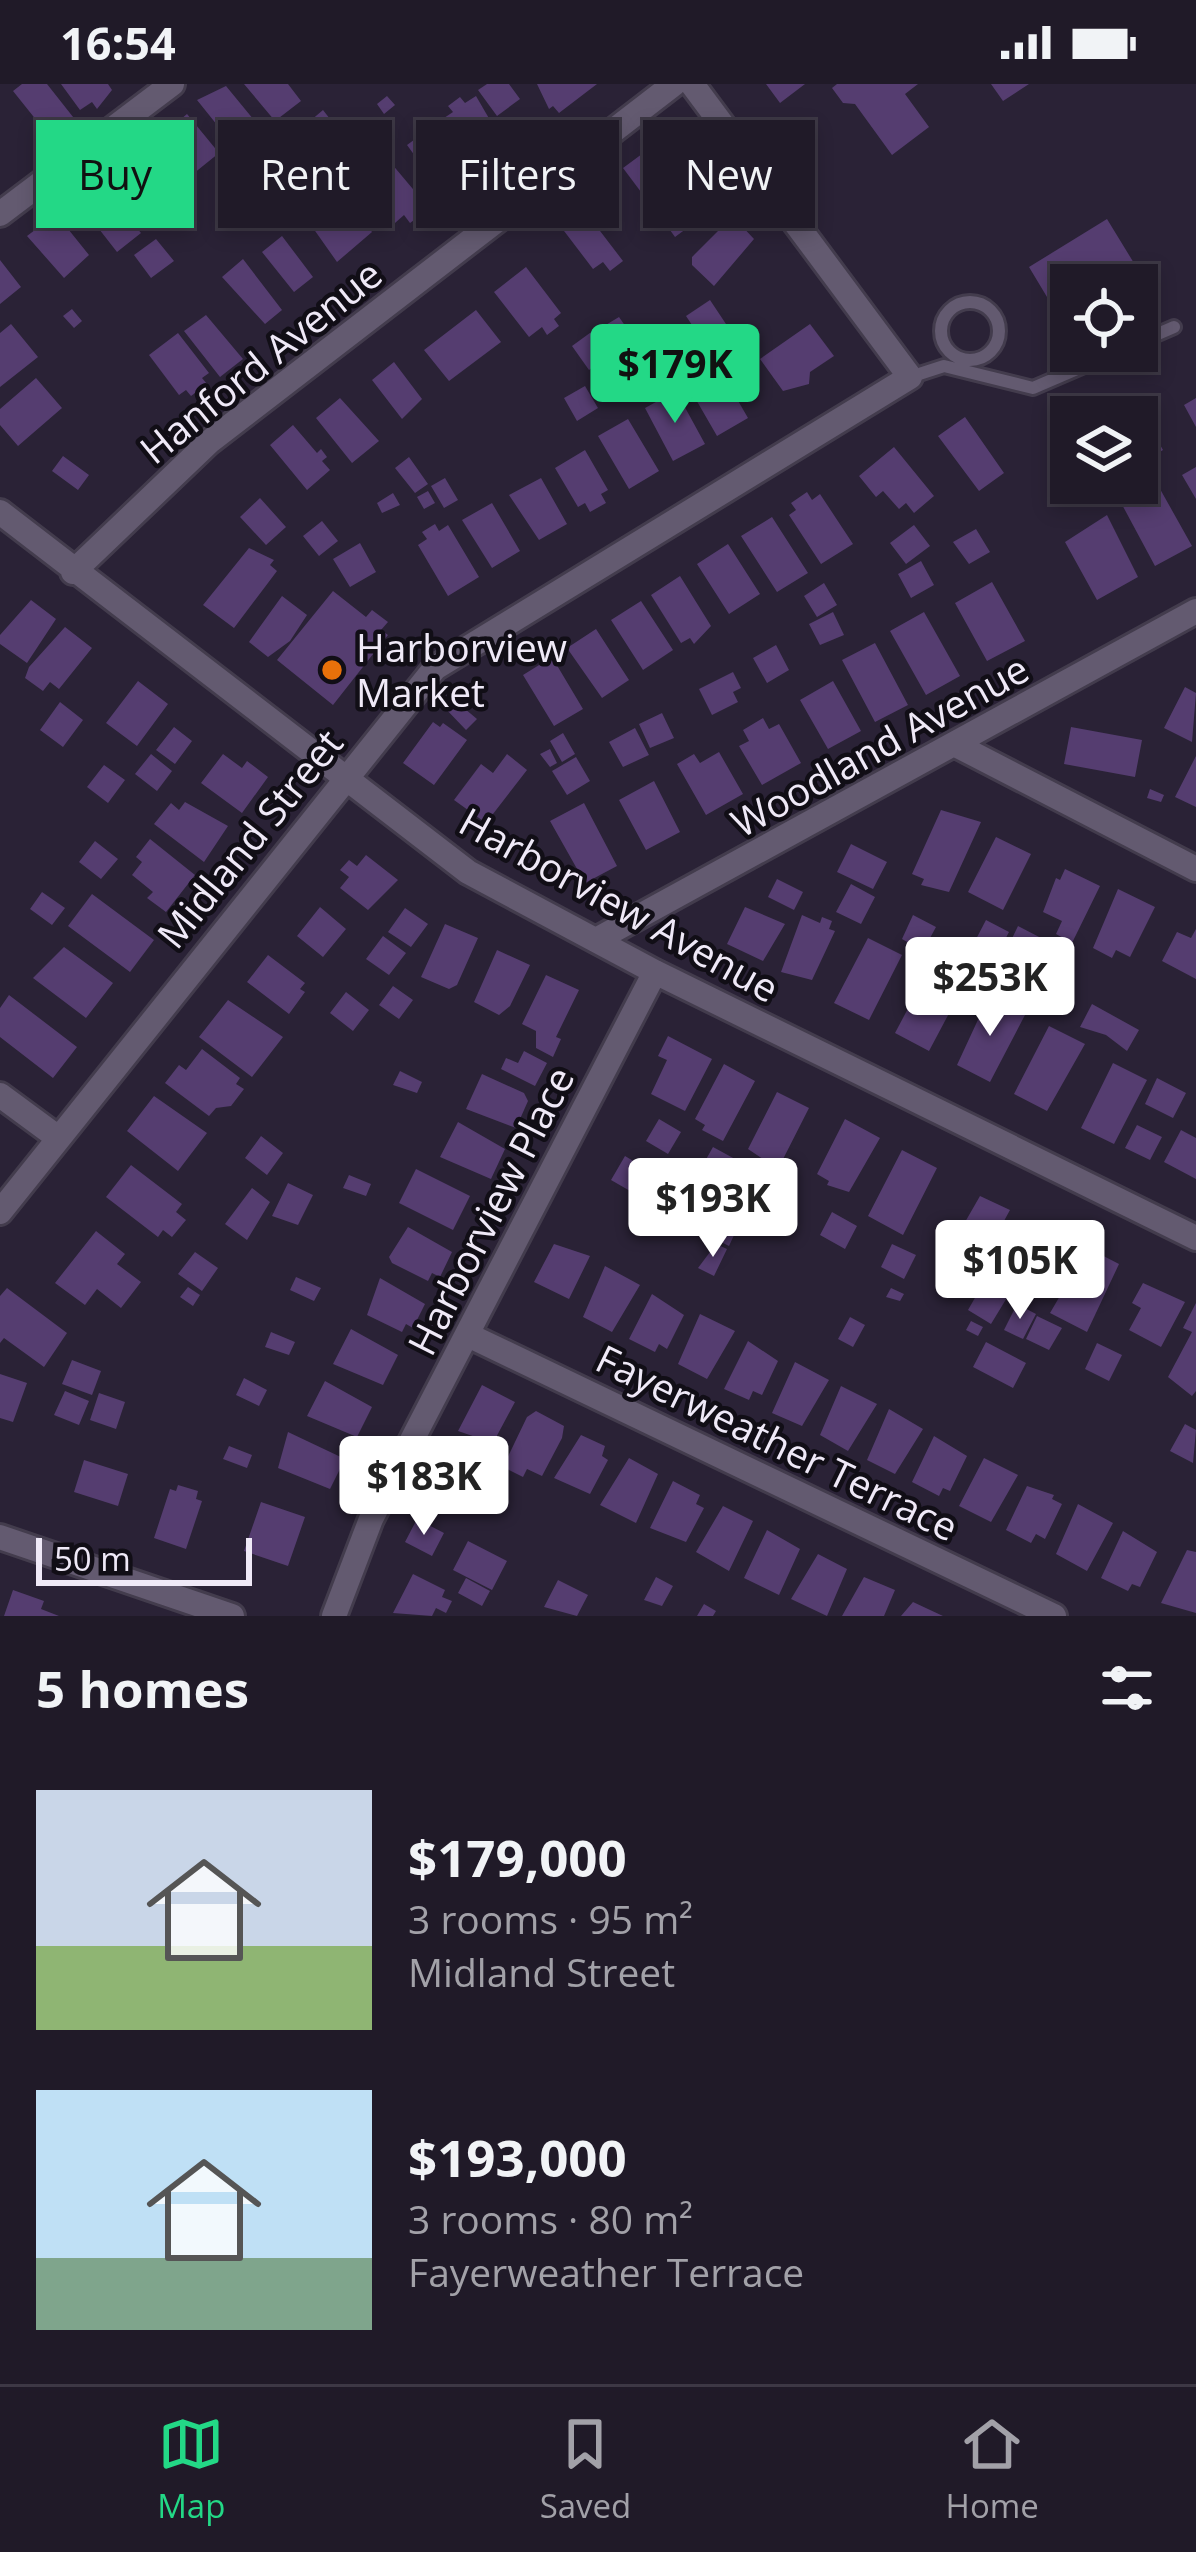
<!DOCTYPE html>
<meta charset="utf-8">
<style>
body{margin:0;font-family:"Open Sans",sans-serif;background:#2d2734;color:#f1f3f6;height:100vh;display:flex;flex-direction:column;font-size:45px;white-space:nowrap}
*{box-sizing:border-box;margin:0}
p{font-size:39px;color:#a2a1a8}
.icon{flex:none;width:66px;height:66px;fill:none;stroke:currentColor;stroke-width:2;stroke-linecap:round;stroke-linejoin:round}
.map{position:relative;height:1532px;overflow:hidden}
.drawer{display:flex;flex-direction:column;background:#201a28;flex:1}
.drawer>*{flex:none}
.hud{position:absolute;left:36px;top:36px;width:1125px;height:108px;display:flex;gap:24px}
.buttons{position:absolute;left:1050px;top:180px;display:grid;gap:24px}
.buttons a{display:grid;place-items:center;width:108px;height:108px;border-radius:0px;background:#201a28;box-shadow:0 6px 18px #0003,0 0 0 3px #3d3845;font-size:60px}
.scale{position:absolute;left:36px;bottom:30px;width:216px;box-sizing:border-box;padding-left:12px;border:6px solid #efe9f7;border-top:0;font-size:33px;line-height:42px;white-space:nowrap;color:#efe9f7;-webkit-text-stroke:9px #110e16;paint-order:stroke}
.price{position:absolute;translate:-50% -102px;padding:0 27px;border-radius:12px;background:#fff;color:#222;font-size:39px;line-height:78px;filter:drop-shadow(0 3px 6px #0008)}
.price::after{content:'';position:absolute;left:50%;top:72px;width:36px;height:27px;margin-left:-18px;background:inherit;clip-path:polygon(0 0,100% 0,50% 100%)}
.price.active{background:#23d886;color:#111}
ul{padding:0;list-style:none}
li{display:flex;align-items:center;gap:36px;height:300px;padding:0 36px}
li span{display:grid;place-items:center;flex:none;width:336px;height:240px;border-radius:0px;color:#555}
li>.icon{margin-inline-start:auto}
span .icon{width:144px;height:144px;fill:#fffc;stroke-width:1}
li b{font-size:51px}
h2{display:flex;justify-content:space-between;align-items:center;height:144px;padding:0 36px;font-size:51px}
.chip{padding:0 42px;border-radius:0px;background:#201a28;box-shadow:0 6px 18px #0003,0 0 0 3px #3d3845;font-size:42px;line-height:108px}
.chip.active{background:#23d886;color:#111}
.status{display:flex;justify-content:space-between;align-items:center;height:84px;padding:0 60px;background:#201a28;direction:ltr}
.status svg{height:33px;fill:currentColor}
.menu{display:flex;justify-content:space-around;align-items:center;height:168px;border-top:3px solid #3d3845;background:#201a28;font-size:33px;color:#a2a1a8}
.menu a{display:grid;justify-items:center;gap:6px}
.menu .active{color:#23d886}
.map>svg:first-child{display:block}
.building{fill:#553d70}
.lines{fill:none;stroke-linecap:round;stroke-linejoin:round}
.lane-casing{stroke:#433c4d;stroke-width:18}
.street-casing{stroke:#433c4d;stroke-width:30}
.lane{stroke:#635a70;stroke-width:12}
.street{stroke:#635a70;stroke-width:24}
.food-dot{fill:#e8710a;stroke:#110e16;stroke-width:4.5}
.labels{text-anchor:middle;stroke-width:9;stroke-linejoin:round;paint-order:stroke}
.street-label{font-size:39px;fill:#efe9f7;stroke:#110e16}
.poi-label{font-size:39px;fill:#efe9f7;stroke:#110e16;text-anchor:start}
</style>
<div class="status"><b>16:54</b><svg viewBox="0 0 49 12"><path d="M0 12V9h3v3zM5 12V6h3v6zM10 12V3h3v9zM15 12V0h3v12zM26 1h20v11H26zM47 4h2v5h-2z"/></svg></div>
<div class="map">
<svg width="1196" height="1532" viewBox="0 0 1196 1532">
<rect width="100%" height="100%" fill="#2a2236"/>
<!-- building -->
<path class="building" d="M22 0H47L77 38 53 57 13 7Z
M61 0H108L112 6 97 25 92 18 80 26Z
M244 0H288L301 17 275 37Z
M487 0H509L520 15 497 32 478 6Z
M537 0H597L559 29 553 22 549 25Z
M766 0H805L780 19Z
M837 0H918L905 10 929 43 892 71 855 20 843 19 832 4Z
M991 0H1029L1003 17Z
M226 2 258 41 238 67 197 16Z
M387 12 395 21 384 30 377 20Z
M476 12 505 62 483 79 444 34 453 28 448 22 460 13 465 19Z
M323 26 337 44 317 60 303 43Z
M187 30 219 69 193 90 162 51Z
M359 38 366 47 353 57 346 47Z
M433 42 469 89 442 109 407 61Z
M342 46 355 64 333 80 320 62Z
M665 53 668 58 675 53 687 70 681 75 685 81 644 112 623 84Z
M138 69 171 109 160 117 167 125 151 137 112 89Z
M391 79 423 117 419 120 425 128 410 139 404 131 395 139 364 102Z
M695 93 699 99 706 94 718 110 712 115 717 122 675 153 654 124Z
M280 94 298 117 275 136 256 112Z
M96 96 141 149 117 168 74 113Z
M341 106 372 148 337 178 313 144 336 128 327 116Z
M584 126 623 177 610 187 603 178 593 185 561 143Z
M56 130 89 171 64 194 27 152Z
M1107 135 1140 189 1121 201 1109 196 1071 201V219L1056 228 1029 183Z
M728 137 735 144 740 140 754 155 714 202 692 181V173Z
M282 152 313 193 294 208 262 168Z
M156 155 174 177 151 194 134 171Z
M243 175 282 226 265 240 222 193Z
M0 176 21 203 0 220Z
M526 183 561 229 554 235 559 242 547 251 542 243 529 253 494 208Z
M710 216 738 258 714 274 686 232Z
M72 225 82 237 74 244 63 232Z
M476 226 501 258 449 297 424 266Z
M206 231 243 275 220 293 184 247Z
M619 233 635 256 620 266 604 242Z
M11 240 38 273 0 303V249Z
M810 240 834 272 810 288 809 300 783 307 760 275Z
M594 246 612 270 589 286 572 262Z
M178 249 209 289 202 294 207 300 191 312 186 306 179 311 149 271Z
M631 272 643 294 621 307 608 285Z
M394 278 422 315 402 335 372 296Z
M718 282 748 334 717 352 687 300Z
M36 294 62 324 18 362 0 341V325Z
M585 302 598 324 577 337 564 314Z
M676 307 705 360 673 377 645 324Z
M340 314 379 357 352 379 316 334Z
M1196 314V343L1184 321Z
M965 333 1004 389 979 407 938 352Z
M628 335 659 387 629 405 598 352Z
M1147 338 1163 366 1140 380 1137 344Z
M293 341 317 369 321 365 327 373 322 377 330 386 307 406 270 361Z
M894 363 934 412 914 429 906 419 899 425 883 407 876 413 859 392Z
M585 366 608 406 601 410 606 419 590 428 585 419 578 423 555 384Z
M63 372 89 391 78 406 52 387Z
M409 373 428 400 415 409 395 384Z
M1196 383V415L1182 391Z
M1071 385V399H1100L1071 414 1059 392Z
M445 394 458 416 444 424 431 402Z
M541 394 567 440 539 456 509 411Z
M1148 394 1155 396 1192 462 1155 482 1119 415 1123 407Z
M428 407 435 419 424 425 417 413Z
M807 408 812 416 820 410 853 460 821 480 789 431 796 426 791 419Z
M393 409 400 421 382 429 377 419Z
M260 414 286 443 266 461 240 433Z
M492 419 520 467 492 484 462 436Z
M1107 431 1138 493 1097 516 1065 458Z
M772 433 808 489 777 508 741 452Z
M322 437 338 457 319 472 303 452Z
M435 440 439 447 448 441 479 493 448 512 418 461 427 455 422 448Z
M914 441 930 462 906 480 890 459Z
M976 445 990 468 969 480 953 458Z
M360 459 376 488 350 503 333 475Z
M728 460 760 510 729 530 697 480Z
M249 464 274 476 270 481 277 487 234 544 203 521Z
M921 477 934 501 911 514 898 490Z
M680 492 711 542 694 560 690 554 681 559 651 511Z
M992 498 1025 557 987 577 955 519Z
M824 499 837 521 817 533 804 512Z
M333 507 366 533 372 526 388 538 381 546 388 551 333 621 277 576Z
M282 512 307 531 290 557 268 573 249 558Z
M31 516 56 535 27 579 0 560V551Z
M641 517 673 566 643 586 611 536Z
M833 528 844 551 820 561 809 540Z
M924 528 960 592 926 611 890 547Z
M65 543 92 564 59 605 50 598 43 607 25 594 29 583Z
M596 545 629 596 602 614 567 564Z
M875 559 908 621 875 638 842 576Z
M776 561 789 586 767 599 753 574Z
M552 573 583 625 554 642 523 591Z
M733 588 741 604 733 608 738 618 712 631 699 605Z
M138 597 168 620 137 662 106 639Z
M833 597 861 647 828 665 800 616Z
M1185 603 1196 609 1192 658 1164 644Z
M452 614 477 635 466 646 443 622Z
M60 618 83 636 63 663 40 646Z
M662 629 674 654 650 664 639 640Z
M763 634 769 645 779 640 801 679 762 701 739 662 749 657 743 646Z
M433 638 440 643 443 639 467 656 434 701 403 679Z
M174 643 192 657 175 680 156 666Z
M1071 643 1142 656 1135 693 1064 680Z
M635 644 649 671 623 683 609 658Z
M563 649 575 670 562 678 550 657Z
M550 665 557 679 550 683 540 670Z
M719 668 743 710 706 731 677 680 694 670 700 679Z
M151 670 172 687 157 707 135 690Z
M223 670 242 684 247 677 268 693 242 729 201 699Z
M507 670 527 686 486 739 454 716 481 680 493 689Z
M1196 672V723L1175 713Z
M576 673 590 697 567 711 552 687Z
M104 681 125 696 108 719 87 703Z
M654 697 680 748 646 766 619 716Z
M1150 705 1164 711 1161 718 1147 714Z
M185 718 228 742 204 778 154 740 171 719 179 726Z
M584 719 617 782 585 799 550 737Z
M941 726 981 738 949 808 921 801 924 795 912 790Z
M996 753 1031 770 1003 826 968 808Z
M150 755 195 791 166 828 147 814 153 808 132 791 142 778 136 773Z
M95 757 118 775 101 795 79 778Z
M851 760 887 778 873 805 837 788Z
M366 771 398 796 368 826 340 804 349 793 340 786 349 776 357 782Z
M1065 785 1100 802 1072 859 1056 850 1062 837 1043 828 1056 794 1060 796Z
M777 795 803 808 794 826 768 813Z
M851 800 875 813 861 840 836 828Z
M1118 805 1155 823 1130 873 1116 866 1112 874 1093 864Z
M42 808 65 824 52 841 30 825Z
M92 810 154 856 130 888 68 842Z
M320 823 346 845 323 873 297 852Z
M745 823 785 840 763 877 727 860Z
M405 824 428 840 411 863 388 848Z
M802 831 820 839 822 833 832 837 829 845 835 847 812 896 781 888Z
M913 831 936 843 923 867 902 855Z
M986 836 1009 848 997 871 974 859Z
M445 840 478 854 457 901 449 905 421 893Z
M1018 842 1043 855 1030 881 1005 869Z
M1196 845V895L1162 877 1177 848 1191 854Z
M383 852 406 869 389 891 366 875Z
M868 854 902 871 869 936 834 919Z
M972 861 995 873 984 895 961 884Z
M64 863 113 899 86 934 33 894Z
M497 866 530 881 510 922 499 931 474 918Z
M268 871 305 899 300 905 305 908 289 930 247 898Z
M929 885 963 903 929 967 895 949Z
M546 891 579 906 556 953 561 955 553 973 536 964V947L522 940Z
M1032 892 1056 904 1044 928 1020 917Z
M393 902 413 916 399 935 379 921Z
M346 908 369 926 353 947 330 929Z
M9 911 77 963 53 994 0 953V924Z
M989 912 1025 931 990 998 957 981Z
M228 916 283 953 252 993 199 953Z
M1092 920 1139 946 1127 967 1106 951 1080 943Z
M1049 942 1085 960 1047 1027 1014 1010Z
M668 952 712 975 685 1027 651 1010 667 976 658 972Z
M202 965 240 994 236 1000 244 1005 231 1022 216 1024 209 1032 165 999 179 981 186 986Z
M524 967 547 979 535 1002 501 985 506 974 518 979Z
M1113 979 1147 996 1114 1060 1081 1044Z
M724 980 755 997 723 1057 702 1046 705 1041 695 1035Z
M400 987 422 998 417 1009 393 1001Z
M482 990 524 1009 528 1017 516 1044 466 1025Z
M1157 994 1186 1009 1173 1034 1145 1020Z
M777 1008 809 1024 778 1085 748 1065Z
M154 1012 207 1049 178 1087 127 1047Z
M659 1035 681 1048 668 1070 646 1057Z
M845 1035 880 1054 849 1108 827 1101 829 1097 817 1090Z
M458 1038 505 1065 491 1095 440 1073Z
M1137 1041 1162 1053 1150 1076 1125 1064Z
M1181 1046 1196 1054V1095L1164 1078Z
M261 1052 283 1069 267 1091 245 1074Z
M713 1063 735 1075 722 1099 700 1086Z
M902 1066 937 1084 903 1151 868 1132Z
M625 1072 650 1087 637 1111 611 1096Z
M131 1081 182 1120 176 1128 186 1136 172 1153 163 1146 158 1153 106 1113Z
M416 1085 470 1112 453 1146 399 1119Z
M349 1091 371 1100 366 1112 343 1104Z
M771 1097 796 1110 784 1133 759 1119Z
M288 1099 313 1111 298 1141 272 1132Z
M252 1104 270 1118 247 1156 225 1140Z
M980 1112 1010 1126 976 1188 945 1173Z
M678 1117 687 1122 681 1133 671 1128Z
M832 1128 857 1142 845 1165 820 1151Z
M408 1143 452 1168 440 1193 432 1189 428 1197 392 1179 389 1173Z
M723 1143 735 1149 729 1162 717 1156Z
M96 1147 125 1170 117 1180 141 1198 121 1224 97 1205 85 1221 55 1199Z
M554 1160 590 1172 569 1215 534 1198Z
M716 1160 727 1165 714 1192 698 1184Z
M892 1160 916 1171 904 1195 881 1183Z
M1088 1164 1119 1180 1087 1248 1050 1229Z
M195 1168 218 1184 202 1207 178 1190Z
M605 1182 640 1201 612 1248 583 1233Z
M296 1193 321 1204 314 1217 290 1206Z
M380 1194 425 1220 413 1244 406 1240 402 1248 367 1231Z
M984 1198 1008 1212 991 1240 968 1226Z
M1143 1199 1185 1218 1161 1263 1129 1246 1141 1224 1132 1219Z
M188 1203 200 1211 193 1222 180 1213Z
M7 1204 67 1249 44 1283 4 1254 0 1259V1212Z
M891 1204 904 1210 900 1217 886 1213Z
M652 1210 684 1231 667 1265 659 1260 655 1268 629 1255Z
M1196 1219V1307L1192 1312 1168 1293 1192 1248 1183 1244Z
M1017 1220 1036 1230 1023 1255 1004 1246Z
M700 1230 735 1247 707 1295 678 1280Z
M1037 1232 1062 1244 1049 1266 1026 1255Z
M850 1233 865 1241 853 1263 838 1255Z
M971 1237 983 1243 978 1252 966 1246Z
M351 1245 398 1271 383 1301 333 1280Z
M271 1248 295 1258 289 1271 265 1263Z
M748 1257 778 1277 762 1311 753 1307 749 1316 724 1305Z
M986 1258 1026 1279 1013 1304 973 1283Z
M1097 1259 1122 1271 1109 1297 1085 1285Z
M72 1276 101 1287 92 1311 62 1300Z
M795 1278 829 1296 802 1342 772 1329Z
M0 1290 27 1299 13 1338 0 1334Z
M244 1294 267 1306 259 1322 236 1311Z
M325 1297 372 1323 357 1353 307 1332Z
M482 1301 515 1318 493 1359 458 1347Z
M841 1302 877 1320 848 1367 820 1351Z
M65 1307 89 1317 79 1341 54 1331Z
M99 1309 125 1318 116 1345 90 1336Z
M889 1325 923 1345 895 1390 867 1376Z
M536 1327 564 1342 562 1354 542 1392 527 1385 523 1393 503 1383 527 1333Z
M1185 1340 1196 1346 1193 1379 1170 1367Z
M288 1348 345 1375 330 1405 278 1384Z
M581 1351 605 1362 602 1372 608 1376 590 1410 554 1394Z
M934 1352 967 1372 950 1407 943 1404 939 1412 912 1398Z
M229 1362 252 1371 247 1384 223 1375Z
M629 1374 658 1390 636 1439 600 1421Z
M984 1374 1018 1391 991 1438 959 1422Z
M84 1376 128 1390 118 1422 74 1408Z
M673 1397 700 1411 696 1420 704 1424 686 1458 650 1444Z
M178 1401 198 1407 196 1415 202 1417 186 1465 154 1454 170 1405 176 1407Z
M1027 1402 1054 1411 1052 1415 1062 1420 1045 1455 1036 1450 1031 1459 1006 1446Z
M261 1418 305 1433 288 1482 244 1467Z
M1078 1420 1113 1439 1087 1487 1056 1470Z
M723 1422 753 1437 729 1487 696 1468Z
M417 1435 444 1449 432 1472 405 1458Z
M767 1446 800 1465 779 1511 744 1494Z
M1123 1447 1157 1468 1140 1503 1132 1500 1128 1507 1101 1494Z
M468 1457 507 1477 492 1506 453 1486Z
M1187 1466 1196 1468V1529L1161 1519Z
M818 1470 847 1485 827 1532 791 1515Z
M413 1490 445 1506 442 1513 452 1517 446 1529 436 1524 432 1532 393 1529Z
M656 1493 673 1502 662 1522 644 1516Z
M864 1493 895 1506 884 1532H842Z
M466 1494 490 1507 482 1522 458 1509Z
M558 1496 588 1511 577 1532 544 1523Z
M13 1506 44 1517 41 1525 59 1532H4Z
M913 1518 943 1532H901Z
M704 1520 716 1527 713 1532H697Z"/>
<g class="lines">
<defs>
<path id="lane" d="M941 247a29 29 0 1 1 58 0a29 29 0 1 1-58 0Z
M1137 259 1174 243
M910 293 944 282 1033 304 1119 267"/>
<path id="street" d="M0 130 172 0
M0 428 468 788 655 888 1196 1154
M73 488 209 358 674 0
M958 662 1196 785
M596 856 1196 527
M0 1011 57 1053
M0 1128 435 584 910 293 692 0
M468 1251 1054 1532
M0 1453 232 1532
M334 1532 371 1435 655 888"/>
</defs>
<!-- lane casing -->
<use href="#lane" class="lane-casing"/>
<!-- street casing -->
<use href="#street" class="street-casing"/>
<!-- lane -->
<use href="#lane" class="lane"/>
<!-- street -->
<use href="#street" class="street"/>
</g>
<!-- markers -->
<circle class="food-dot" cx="332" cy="586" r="12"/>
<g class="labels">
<!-- street labels -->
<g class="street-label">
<text transform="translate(261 278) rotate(-39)" y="14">Hanford Avenue</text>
<text transform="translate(880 662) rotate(-29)" y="14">Woodland Avenue</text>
<text transform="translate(250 755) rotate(-51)" y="14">Midland Street</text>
<text transform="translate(619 821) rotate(29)" y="14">Harborview Avenue</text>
<text transform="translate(491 1127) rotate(-63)" y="14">Harborview Place</text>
<text transform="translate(777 1359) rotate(26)" y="14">Fayerweather Terrace</text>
</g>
<!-- poi labels -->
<g class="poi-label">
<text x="356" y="578">Harborview<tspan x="356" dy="45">Market</tspan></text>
</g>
</g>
</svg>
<div class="buttons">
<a><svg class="icon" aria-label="locate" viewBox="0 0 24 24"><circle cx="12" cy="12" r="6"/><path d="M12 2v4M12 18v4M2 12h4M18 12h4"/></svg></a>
<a><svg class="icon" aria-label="layers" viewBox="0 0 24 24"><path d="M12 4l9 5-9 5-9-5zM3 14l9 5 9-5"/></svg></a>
</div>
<div class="scale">50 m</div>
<b class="price active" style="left:675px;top:342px">$179K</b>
<b class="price" style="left:990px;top:955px">$253K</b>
<b class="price" style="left:713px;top:1176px">$193K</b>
<b class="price" style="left:1020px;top:1238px">$105K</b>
<b class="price" style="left:424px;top:1454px">$183K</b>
<div class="hud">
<a class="chip active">Buy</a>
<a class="chip">Rent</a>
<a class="chip">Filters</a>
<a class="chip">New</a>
</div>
</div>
<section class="drawer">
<h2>5 homes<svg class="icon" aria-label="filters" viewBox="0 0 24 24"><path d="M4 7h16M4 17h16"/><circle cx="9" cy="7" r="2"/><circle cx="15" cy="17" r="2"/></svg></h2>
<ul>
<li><span style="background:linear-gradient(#c9d6e8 65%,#8fb573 0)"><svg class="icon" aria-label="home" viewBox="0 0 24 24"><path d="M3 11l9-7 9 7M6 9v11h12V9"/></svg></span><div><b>$179,000</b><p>3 rooms · 95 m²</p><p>Midland Street</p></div></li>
<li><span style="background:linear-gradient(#bfe0f5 70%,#7fa58c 0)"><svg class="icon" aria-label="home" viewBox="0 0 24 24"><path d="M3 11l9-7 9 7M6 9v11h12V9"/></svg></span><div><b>$193,000</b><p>3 rooms · 80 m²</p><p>Fayerweather Terrace</p></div></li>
</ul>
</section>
<nav class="menu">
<a class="active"><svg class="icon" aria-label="map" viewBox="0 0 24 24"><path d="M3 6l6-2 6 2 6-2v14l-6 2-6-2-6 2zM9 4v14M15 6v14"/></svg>Map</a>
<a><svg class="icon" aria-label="saved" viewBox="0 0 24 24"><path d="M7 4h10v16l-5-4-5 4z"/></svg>Saved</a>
<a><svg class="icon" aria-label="home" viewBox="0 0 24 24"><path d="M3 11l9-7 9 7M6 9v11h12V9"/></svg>Home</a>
</nav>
